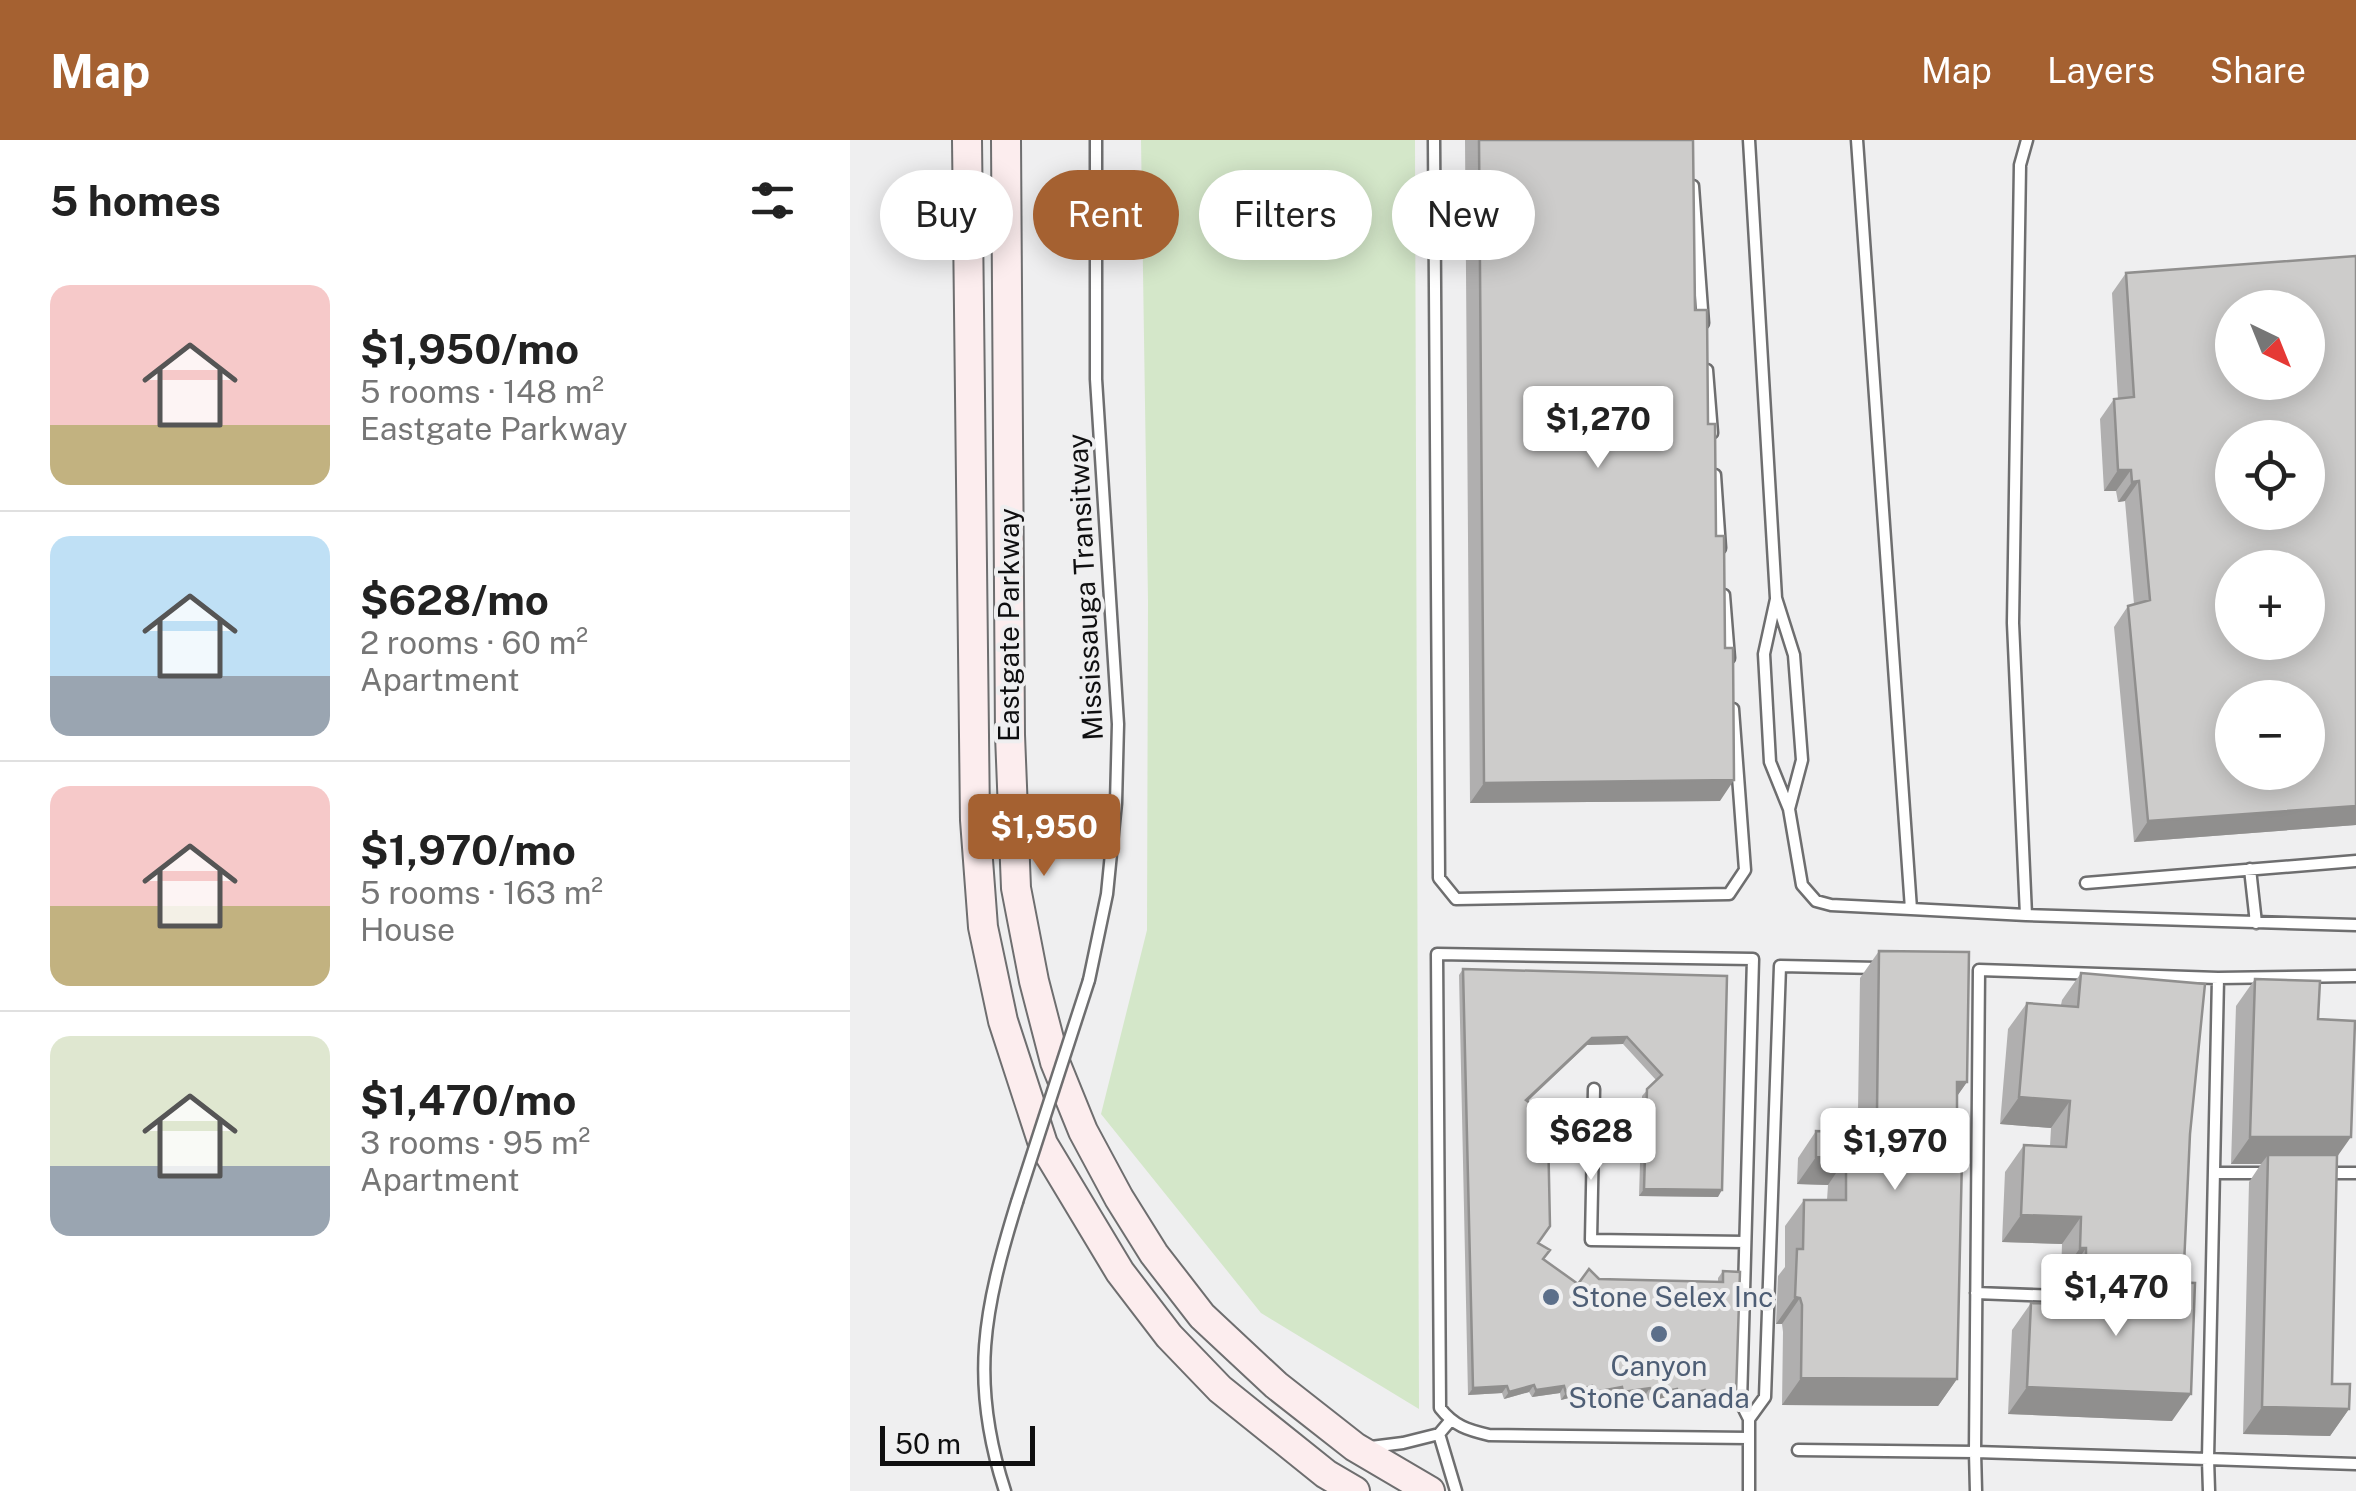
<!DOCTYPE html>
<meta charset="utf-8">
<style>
body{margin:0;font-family:"Public Sans",sans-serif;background:#f2f2f2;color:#222;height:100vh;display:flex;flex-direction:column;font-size:38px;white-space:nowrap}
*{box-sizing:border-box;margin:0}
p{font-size:32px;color:#767676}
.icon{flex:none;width:55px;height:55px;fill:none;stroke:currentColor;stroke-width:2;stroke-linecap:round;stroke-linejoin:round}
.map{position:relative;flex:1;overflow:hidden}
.panel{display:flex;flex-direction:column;background:#fff;width:850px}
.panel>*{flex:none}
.guide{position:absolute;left:30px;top:30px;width:950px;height:90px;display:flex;gap:20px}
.needle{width:65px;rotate:137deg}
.buttons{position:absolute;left:1365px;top:150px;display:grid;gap:20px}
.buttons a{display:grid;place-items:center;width:110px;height:110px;border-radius:50%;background:#fff;box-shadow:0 5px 25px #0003;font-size:50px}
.scale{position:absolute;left:30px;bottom:25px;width:155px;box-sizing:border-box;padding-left:10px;border:5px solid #0f0f10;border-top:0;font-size:28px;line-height:35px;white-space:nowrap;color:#0f0f10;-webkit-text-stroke:8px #efeff0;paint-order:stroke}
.price{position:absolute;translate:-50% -85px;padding:0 22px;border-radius:10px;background:#fff;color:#222;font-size:32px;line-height:65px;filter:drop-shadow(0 2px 5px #0008)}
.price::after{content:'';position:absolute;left:50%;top:60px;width:30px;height:22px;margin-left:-15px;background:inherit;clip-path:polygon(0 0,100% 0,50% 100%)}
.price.selected{background:#a56131;color:#fff}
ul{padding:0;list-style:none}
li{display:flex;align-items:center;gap:30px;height:250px;padding:0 50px}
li+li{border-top:2px solid #e0e0e0}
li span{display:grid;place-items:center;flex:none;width:280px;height:200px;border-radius:20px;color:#555}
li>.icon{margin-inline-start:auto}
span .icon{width:120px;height:120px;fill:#fffc;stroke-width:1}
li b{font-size:42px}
h2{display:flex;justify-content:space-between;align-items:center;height:120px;padding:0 50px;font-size:42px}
.chip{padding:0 35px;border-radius:45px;background:#fff;box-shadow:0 5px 25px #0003;font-size:35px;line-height:90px}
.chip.selected{background:#a56131;color:#fff}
header{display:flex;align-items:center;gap:60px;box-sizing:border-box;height:140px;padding:0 50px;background:#a56131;color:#fff}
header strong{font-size:48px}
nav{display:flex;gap:55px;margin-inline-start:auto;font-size:35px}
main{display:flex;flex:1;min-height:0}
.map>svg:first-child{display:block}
.green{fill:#d4e7c9}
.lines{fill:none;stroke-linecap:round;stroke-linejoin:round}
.lane-casing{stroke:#6e6e6f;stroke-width:15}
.secondary-casing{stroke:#6e6e6f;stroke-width:32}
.lane{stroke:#fff;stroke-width:10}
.secondary{stroke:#fcedee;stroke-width:28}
.lane-bridge-casing{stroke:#6e6e6f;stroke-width:15;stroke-linecap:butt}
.lane-bridge{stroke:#fff;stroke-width:10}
.wall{fill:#b0afaf}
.shaded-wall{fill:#908f8e}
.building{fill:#cdcccb;stroke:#908f8e;stroke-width:2.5;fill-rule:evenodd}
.service-dot{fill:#5c6f8a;stroke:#efeff0;stroke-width:4}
.labels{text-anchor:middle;stroke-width:8;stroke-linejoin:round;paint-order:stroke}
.street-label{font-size:28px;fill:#0f0f10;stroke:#efeff0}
.service-label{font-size:28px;fill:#4e5e75;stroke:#efeff0;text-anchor:start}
</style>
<header>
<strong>Map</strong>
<nav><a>Map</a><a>Layers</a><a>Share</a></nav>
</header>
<main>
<section class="panel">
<h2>5 homes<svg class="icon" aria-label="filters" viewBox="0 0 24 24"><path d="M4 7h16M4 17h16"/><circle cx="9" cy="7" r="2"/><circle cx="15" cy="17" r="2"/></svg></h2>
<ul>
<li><span style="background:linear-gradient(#f6c9c9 70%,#c2b280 0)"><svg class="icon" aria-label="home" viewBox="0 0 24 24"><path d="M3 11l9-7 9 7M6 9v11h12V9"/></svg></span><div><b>$1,950/mo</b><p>5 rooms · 148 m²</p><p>Eastgate Parkway</p></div></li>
<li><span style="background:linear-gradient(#bfe0f5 70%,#9aa5b1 0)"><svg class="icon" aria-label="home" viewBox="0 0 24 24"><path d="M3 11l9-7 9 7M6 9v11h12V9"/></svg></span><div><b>$628/mo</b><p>2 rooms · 60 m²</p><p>Apartment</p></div></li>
<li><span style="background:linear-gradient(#f6c9c9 60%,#c2b280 0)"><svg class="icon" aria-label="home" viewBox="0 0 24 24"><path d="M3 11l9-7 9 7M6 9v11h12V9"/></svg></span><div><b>$1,970/mo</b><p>5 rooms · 163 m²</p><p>House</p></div></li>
<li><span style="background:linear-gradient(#dfe7d0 65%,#9aa5b1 0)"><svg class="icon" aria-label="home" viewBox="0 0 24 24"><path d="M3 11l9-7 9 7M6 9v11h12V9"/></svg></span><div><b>$1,470/mo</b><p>3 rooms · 95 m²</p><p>Apartment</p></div></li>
</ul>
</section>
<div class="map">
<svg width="1506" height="1351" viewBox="0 0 1506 1351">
<rect width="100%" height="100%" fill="#efeff0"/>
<!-- green -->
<path class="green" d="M291 0H565L569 1269 411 1173 251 974 297 790 298 461Z"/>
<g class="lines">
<defs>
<path id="lane" d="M584 0 589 738 606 759 879 754 895 730 883 569
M899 0 926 458 944 515 952 620 939 669
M1007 0 1061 769 1176 775
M1177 0 1170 25 1163 483 1176 775 1506 785
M843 46 853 183
M857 230 862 293
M865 335 870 408
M874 455 879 518
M926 459 914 514 920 622 939 669 952 745 966 761 981 765 1061 769
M1400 729 1406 783
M1236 743 1506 721
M239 840 257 754 266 663 268 584 246 239V0
M744 949 741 1100 895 1102
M1364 1033H1415
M1477 1033H1506
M1126 1153 1235 1157
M589 1294 606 1351
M899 1298 639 1295C618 1290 604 1286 590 1268L587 814 903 819 891 1263 899 1279
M521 1307 553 1303 589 1294 600 1281
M948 1310 1125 1312 1129 830 1368 838
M155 1351C119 1241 134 1169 167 1062
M899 1351V1279L915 1257 930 826 1028 828
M1126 1351 1125 1312 1358 1319 1368 838 1506 836
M1359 1351 1358 1319 1506 1324"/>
<path id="secondary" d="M117 0 125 680 133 787 153 881 193 1004 270 1132 319 1196 370 1249 476 1334 505 1351
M156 0 160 595 166 748 184 841 205 922 233 991 269 1058 304 1114 352 1176 426 1245 505 1307 580 1351"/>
</defs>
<!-- lane casing -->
<use href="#lane" class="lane-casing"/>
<!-- secondary casing -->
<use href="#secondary" class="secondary-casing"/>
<!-- lane -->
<use href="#lane" class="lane"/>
<!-- secondary -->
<use href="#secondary" class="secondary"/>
<defs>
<path id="lane-bridge" d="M167 1062 239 840"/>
</defs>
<!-- lane-bridge casing -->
<use href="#lane-bridge" class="lane-bridge-casing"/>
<!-- lane-bridge -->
<use href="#lane-bridge" class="lane-bridge"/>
</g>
<!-- wall -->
<path class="wall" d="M615 0H843L845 170 858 284 870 661 620 663Z
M1506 116V685L1284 702 1264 487 1278 466 1284 464 1275 361 1268 362 1266 351H1254L1250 279 1264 259H1268L1262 153 1276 133Z
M1029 811 1117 942 1107 956V1239L1088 1266 932 1265 933 1192 932 1184H926L928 1136 935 1127V1086L954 1060H977L978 1045 947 1044 948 1018 966 991 981 992 996 971H1008L1010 838Z
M613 829 877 836 868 1057 789 1056 792 956 806 940 773 904 737 905 678 961 692 987 688 1103 694 1119 728 1144 749 1139 868 1142V1138L873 1131 886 1254 881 1261H853L850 1257 826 1264 822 1256 799 1261 795 1255 768 1259 767 1254 741 1259 738 1253 711 1260 710 1253 682 1257 679 1252 654 1259 652 1253 618 1255 609 835Z
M1231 833 1340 994 1334 1125 1322 1142V1281L1158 1274 1162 1190 1181 1163 1217 1164 1228 1148H1217L1218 1135H1211L1212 1104 1152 1102 1155 1032 1174 1005 1200 1006 1201 988 1150 984 1158 889 1177 863 1211 865 1212 860Z
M1405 839 1468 879 1487 1018 1482 1244 1499 1269 1480 1296 1393 1294 1399 1042 1411 1024H1381L1386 866Z"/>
<!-- shaded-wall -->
<path class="shaded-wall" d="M1268 330H1281L1266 351H1254Z
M1289 341 1275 361 1268 362 1282 342Z
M884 640 870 661 620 663 634 643Z
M1506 666V685L1284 702 1298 681Z
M777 897 773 904 737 905 671 967 676 960 742 898Z
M1107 942H1117L1098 969Z
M1169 957 1220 961 1201 988 1150 984Z
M1400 997H1501L1482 1024 1418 1015 1411 1024H1381Z
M966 1017 996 1018 978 1045 947 1044Z
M794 1049 872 1050 868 1057 789 1056Z
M1171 1075 1231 1077 1212 1104 1152 1102Z
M1230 1108H1236L1218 1135H1211Z
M1236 1121 1334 1125 1315 1152 1235 1138 1228 1148H1217Z
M945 1157 950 1158 932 1184H926Z
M951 1238 1107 1239 1088 1266 932 1265Z
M684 1245 679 1252 654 1259 659 1252Z
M657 1246 652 1253 618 1255 623 1248Z
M714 1246 710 1253 682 1257 686 1250Z
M742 1246 738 1253 711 1260 716 1253Z
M772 1247 767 1254 741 1259 745 1252Z
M1177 1247 1341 1254 1322 1281 1158 1274Z
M800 1248 795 1255 768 1259 773 1252Z
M827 1249 822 1256 799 1261 803 1254Z
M855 1250 850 1257 826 1264 831 1257Z
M858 1254H886L881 1261H853Z
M1412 1267 1499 1269 1480 1296 1393 1294Z"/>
<!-- building -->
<path class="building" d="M629 0H843L845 170H857L858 284H865L866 396H874L875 508H883L884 640 634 643Z
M1506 116V666L1298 681 1278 466 1300 460 1289 341 1282 342 1281 330H1268L1264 259 1284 257 1276 133ZM1382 168H1458V242H1382ZM1382 298H1458V372H1382ZM1382 428H1458V502H1382ZM1382 558H1458V632H1382Z
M1029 811 1119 812 1117 942H1107V974H1113L1107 1239 951 1238 952 1165 950 1158 945 1157 947 1109H953L954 1060H996V1018L966 1017V991L995 992 996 971H1027Z
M613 829 877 836 872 1050 794 1049 797 949 812 935 777 897 742 898 676 960 694 973 692 987 698 990 700 1086 688 1103 700 1110 693 1119 728 1144 739 1129 749 1139 873 1142V1131L890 1132 886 1254H858L855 1250 831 1257 827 1249 803 1254 800 1248 773 1252 772 1247 745 1252 742 1246 716 1253 714 1246 686 1250 684 1245 659 1252 657 1246 623 1248Z
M1231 833 1355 844 1340 994 1334 1125 1236 1121V1108H1230L1231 1077 1171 1075 1174 1005 1216 1007 1220 961 1169 957 1177 863 1228 867Z
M1405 839 1470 841 1468 879 1505 881 1501 997H1400Z
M1418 1015H1487L1482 1244H1500L1499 1269 1412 1267Z
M1235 1138 1345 1143 1341 1254 1177 1247 1181 1163 1234 1165Z"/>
<!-- markers -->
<g class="service-dot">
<circle cx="701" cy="1157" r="10"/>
<circle cx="809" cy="1194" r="10"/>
</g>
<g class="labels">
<!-- street labels -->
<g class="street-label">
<text transform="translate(235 447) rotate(-93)" y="10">Mississauga Transitway</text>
<text transform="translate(159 485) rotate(-90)" y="10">Eastgate Parkway</text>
</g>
<!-- service labels -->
<g class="service-label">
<text x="721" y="1167">Stone Selex Inc</text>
<text x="809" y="1236" text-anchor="middle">Canyon<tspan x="809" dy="32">Stone Canada</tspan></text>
</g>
</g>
</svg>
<div class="buttons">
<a><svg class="needle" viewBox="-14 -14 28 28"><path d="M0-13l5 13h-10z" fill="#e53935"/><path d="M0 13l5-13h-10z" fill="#767676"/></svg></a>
<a><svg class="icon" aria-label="locate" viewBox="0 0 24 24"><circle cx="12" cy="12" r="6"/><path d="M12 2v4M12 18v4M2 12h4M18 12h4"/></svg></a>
<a>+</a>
<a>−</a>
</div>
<div class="scale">50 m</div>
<b class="price" style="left:748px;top:331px">$1,270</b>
<b class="price selected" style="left:194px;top:739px">$1,950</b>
<b class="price" style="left:741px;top:1043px">$628</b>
<b class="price" style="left:1045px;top:1053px">$1,970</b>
<b class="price" style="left:1266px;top:1199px">$1,470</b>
<div class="guide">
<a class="chip">Buy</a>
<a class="chip selected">Rent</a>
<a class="chip">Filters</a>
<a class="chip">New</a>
</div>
</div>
</main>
